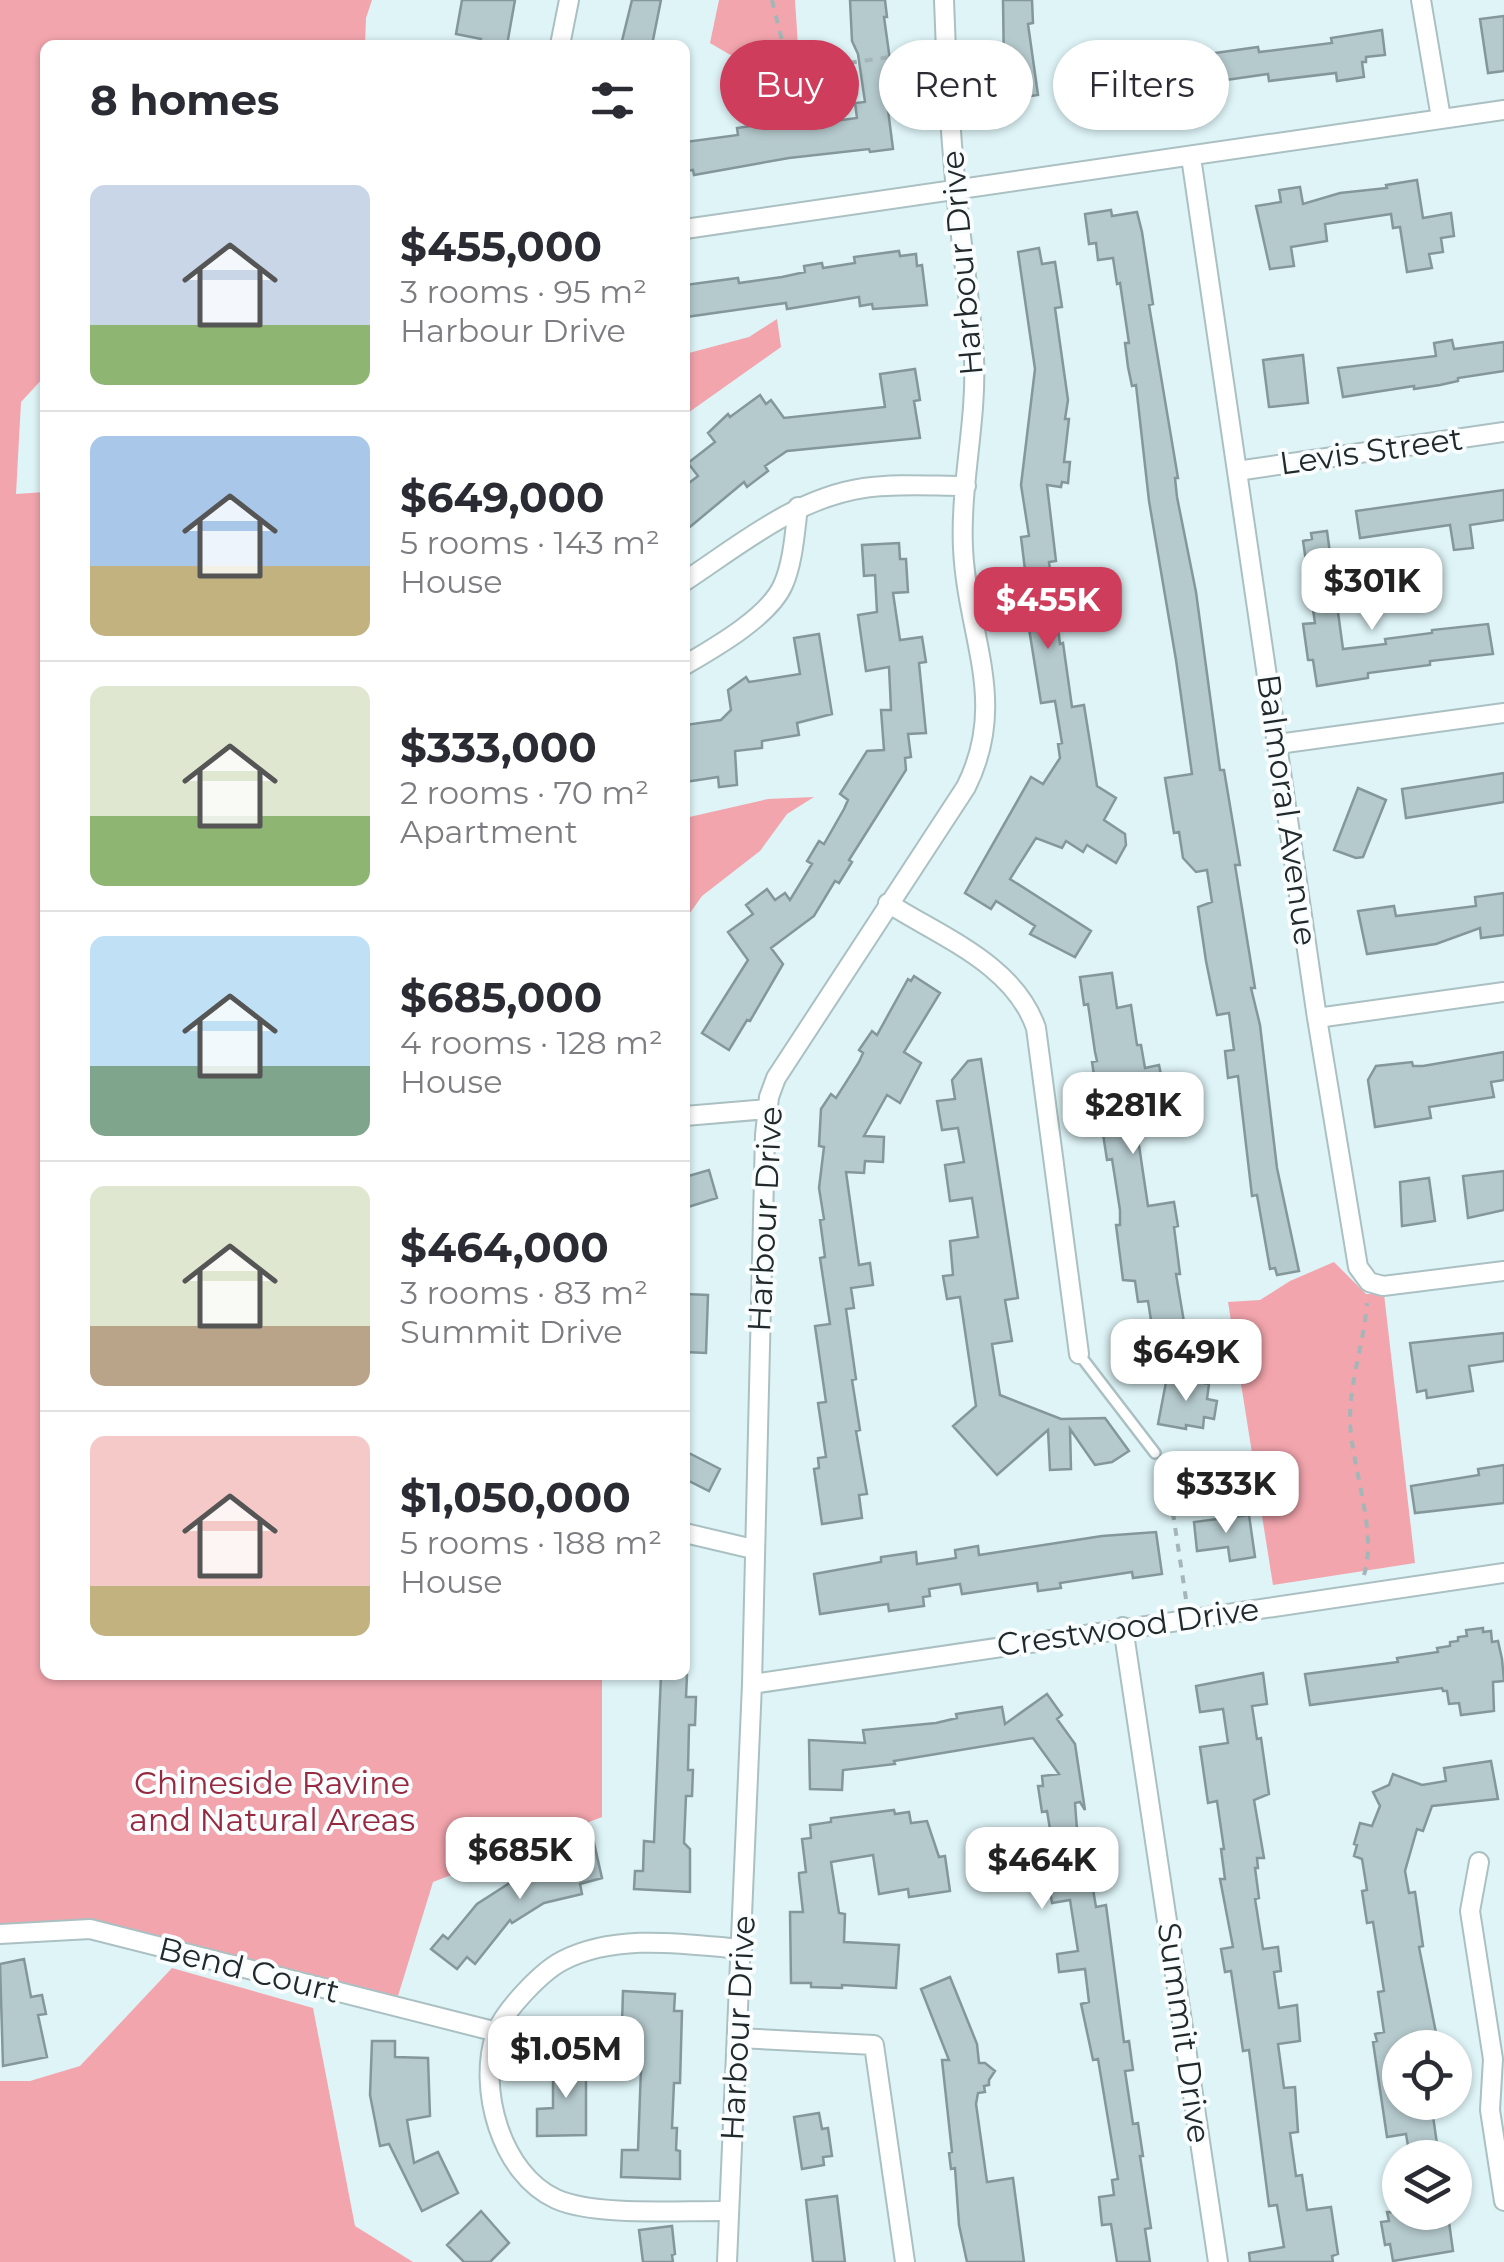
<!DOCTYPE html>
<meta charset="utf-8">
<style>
body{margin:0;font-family:Montserrat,sans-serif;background:#f7f7f7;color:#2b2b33;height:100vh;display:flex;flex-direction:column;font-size:38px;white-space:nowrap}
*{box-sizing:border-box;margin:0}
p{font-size:32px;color:#7c7c81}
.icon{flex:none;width:55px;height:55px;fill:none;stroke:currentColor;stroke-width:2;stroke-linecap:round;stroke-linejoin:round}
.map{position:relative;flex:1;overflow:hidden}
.side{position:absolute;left:40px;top:40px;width:650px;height:1640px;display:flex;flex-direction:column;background:#fff;border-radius:15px;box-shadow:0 2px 8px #0004}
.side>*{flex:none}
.hud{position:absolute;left:720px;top:40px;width:632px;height:90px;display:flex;gap:20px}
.controls{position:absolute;left:1382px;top:2030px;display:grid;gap:20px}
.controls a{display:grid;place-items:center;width:90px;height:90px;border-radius:50%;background:#fff;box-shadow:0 2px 8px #0004;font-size:50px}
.price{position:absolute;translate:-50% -85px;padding:0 22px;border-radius:20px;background:#fff;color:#222;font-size:32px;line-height:65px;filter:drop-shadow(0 2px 5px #0008)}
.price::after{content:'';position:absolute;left:50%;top:60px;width:30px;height:22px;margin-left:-15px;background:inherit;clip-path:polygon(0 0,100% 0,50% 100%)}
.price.active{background:#ce3e5c;color:#fff}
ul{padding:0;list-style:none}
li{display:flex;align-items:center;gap:30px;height:250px;padding:0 50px}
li+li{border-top:2px solid #e1e1e2}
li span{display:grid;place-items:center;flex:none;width:280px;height:200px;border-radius:15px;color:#555}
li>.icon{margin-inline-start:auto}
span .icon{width:120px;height:120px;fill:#fffc;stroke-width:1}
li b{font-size:42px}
h2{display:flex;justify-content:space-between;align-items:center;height:120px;padding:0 50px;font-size:42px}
.pill{padding:0 35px;border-radius:45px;background:#fff;box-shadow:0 2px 8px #0004;font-size:35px;line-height:90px}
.pill.active{background:#ce3e5c;color:#fff}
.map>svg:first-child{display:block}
.green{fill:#f3a5ad}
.building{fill:#b5cacd;stroke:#84989b;stroke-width:2.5}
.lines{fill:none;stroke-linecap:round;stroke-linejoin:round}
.service-casing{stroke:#abc0c2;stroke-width:14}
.minor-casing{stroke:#abc0c2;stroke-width:22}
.path{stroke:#a4b6b8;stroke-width:4;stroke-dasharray:8 8;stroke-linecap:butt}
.service{stroke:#fff;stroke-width:9}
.minor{stroke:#fff;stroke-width:18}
.labels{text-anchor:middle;stroke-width:8;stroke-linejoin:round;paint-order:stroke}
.street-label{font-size:32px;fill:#21292a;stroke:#f9fdfe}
.park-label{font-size:32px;fill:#962940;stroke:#f9fdfe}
</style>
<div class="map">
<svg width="1504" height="2262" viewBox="0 0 1504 2262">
<rect width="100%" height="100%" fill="#def4f7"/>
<!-- green -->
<path class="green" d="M0 0H372L366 18 365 45H45V376L21 402 16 494 45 492V1675H602V1817L433 1882 398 1996 101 1924H0Z
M719 0H795L800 76 773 80 710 43Z
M777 319 781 347 685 415V354L749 337Z
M814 797 787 814 760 851 702 896 685 920V818L768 799Z
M1334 1262 1366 1294H1384L1415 1563 1273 1585 1228 1302 1260 1300 1290 1281Z
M172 1968 313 2008 355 2226 413 2262H0V2081H30L80 2066Z"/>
<!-- building -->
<path class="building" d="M462 0H515L507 45 480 42 481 39 456 34Z
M632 0H661L652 45H621Z
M850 0H885L887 17H884L895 96 890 97 891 110H888L893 149 870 152 869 149 789 158 694 175 693 170 685 171V142L738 135 737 128 784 121 783 113 810 110 812 124 857 118 855 103 865 102 858 54 852 41Z
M1003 0H1032L1033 23 1028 24 1038 95 1011 99 1004 72Z
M1504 16V71L1488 73 1480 19Z
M1382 30 1385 55 1366 57V62H1362L1364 77 1337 81 1336 73 1269 81 1268 74 1219 81 1220 89 1190 93V97L1111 110 1101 109 1100 104 1068 109 1064 80 1088 77 1086 66 1103 64 1104 76 1142 70 1149 65 1194 56 1258 47 1259 52 1332 43 1331 38Z
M1417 180 1423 218 1451 213 1454 236 1441 238 1443 252 1429 254 1432 268 1407 272 1400 227 1393 228 1391 214 1325 224 1327 241 1291 247 1294 266 1270 269 1256 206 1281 202 1279 190 1300 187 1303 204 1340 193 1387 188 1386 185Z
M1111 210 1112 216 1137 212 1142 232 1153 304 1149 305 1178 478H1175L1177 497 1196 592 1220 770H1224L1240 865H1235L1255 988H1251L1260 1025 1277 1168 1299 1271 1277 1275 1275 1268 1270 1269 1257 1195 1252 1196 1238 1076 1228 1078 1225 1051 1234 1050 1229 1013 1217 1015 1206 961 1198 907 1212 902 1207 870 1196 872 1183 858 1179 832 1174 833 1165 778 1192 774 1176 660 1149 501 1136 385 1132 386 1128 367 1125 343H1129L1120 283 1117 284 1113 258 1098 260 1096 243 1089 244 1085 214Z
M1039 248 1042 264 1055 262 1062 307 1055 308 1068 400 1065 419H1069L1064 462H1070L1068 483 1062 482 1061 487 1047 485 1056 561 1049 562 1060 644 1063 643 1072 707 1084 705 1097 786 1116 798 1104 820 1125 834 1126 845 1116 863 1087 845 1083 852 1066 841 1062 848 1036 838 1010 879 1091 931 1075 957 1030 934 1035 926 996 901 991 909 965 893 1031 777 1043 784 1060 758 1058 744 1062 743 1055 701 1041 703 1021 579 1026 578 1021 537 1029 536 1021 485 1035 369 1018 252Z
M899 251 900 256 916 254 917 266 922 265 927 305 873 309 872 304 860 306 859 297 787 309 786 303 686 317 685 285 738 278 739 283 782 277 805 272 804 266 822 263 823 268 855 263 854 257Z
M1452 340 1454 349 1504 342V371L1458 378V381L1440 385 1414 389V386L1343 397 1338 368 1436 356 1434 343Z
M1303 355 1308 403 1269 407 1263 360Z
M915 369 920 400 914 401 920 438 787 451 765 466 768 471 747 487 744 482 685 531V486L698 476 688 463 715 442 708 433 728 414 730 417 760 395 766 404 771 400 784 418 885 407 880 374Z
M1504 490V520L1470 525 1473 548 1454 550 1450 525 1360 538 1356 511Z
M1327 531 1343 649 1386 644 1385 639 1432 633V630L1488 624 1493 654 1430 661V665L1368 673V678L1317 686 1313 660H1308L1303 624 1315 623 1303 541 1312 539 1311 533Z
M899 543 900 559H906L908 592 893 593 900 640 922 637 926 662 919 663 926 733 908 734 911 757 905 758 906 770 849 860 852 862 839 883 835 881 814 916 771 948 783 964 750 1021 747 1020 729 1050 702 1033 748 960 728 932 753 914 746 905 767 889 775 900 785 893 790 900 812 864 807 861 819 841 824 844 844 809 848 800 840 794 867 751 884 750 881 710H891L889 667 866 671 858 615 877 612 875 575 864 576 862 545Z
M819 634 832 714 797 723 799 735 762 741V748L735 751 737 785 719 787 718 777 685 782V725L721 720 731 710 728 690 746 677 749 682 800 674 794 638Z
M1504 773V802L1406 818 1402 789Z
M1358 788 1386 800 1363 857 1356 858 1334 850Z
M1504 893V935L1481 938 1480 928 1436 944 1367 954 1358 911 1394 906 1396 916 1476 906 1475 897Z
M1112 973 1117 1008 1131 1005 1137 1045H1141L1145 1068 1159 1065 1163 1085 1146 1088 1149 1110 1134 1112 1148 1206 1174 1202 1178 1226 1174 1227 1180 1274H1176L1186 1334 1154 1339 1148 1301 1138 1302 1135 1281 1123 1280 1116 1225H1120V1210L1112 1159 1107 1160 1092 1062 1097 1061 1095 1052 1088 1004 1084 1005 1080 977Z
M914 976 940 993 904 1052 921 1063 900 1103 887 1095 864 1136 884 1137 883 1162 865 1161 864 1173 846 1172 859 1265 870 1263 873 1285 851 1288 854 1308 846 1309 856 1379 852 1380 860 1430 856 1431 867 1494 859 1495 862 1518 822 1524 814 1469 819 1468 818 1458 826 1457 818 1403 826 1402 815 1326 830 1324 820 1258 825 1257 820 1220 824 1219 819 1188 824 1147 819 1146 821 1109 831 1094 836 1098 859 1062 863 1053 859 1050 872 1031 877 1035 908 979 911 981Z
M1504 1052V1080L1491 1082 1494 1097 1429 1107 1431 1118 1375 1127 1368 1080 1376 1066 1412 1062 1413 1066H1423Z
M981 1059 1018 1298 1005 1300 1012 1341 992 1344 1000 1395 1061 1419 1105 1418 1129 1451 1112 1462 1095 1465 1070 1429 1071 1469 1050 1470 1048 1430 997 1475 953 1426 976 1406 960 1297 947 1299 943 1276 953 1275 950 1241 978 1237 972 1198 950 1201 945 1165 964 1162 958 1128 942 1130 937 1101 955 1099 952 1080 968 1061Z
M709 1170 717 1198 685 1208V1177Z
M1504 1171V1210L1468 1218 1463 1176Z
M1429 1178 1435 1221 1402 1226 1400 1182Z
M685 1294 708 1295 706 1353 685 1352Z
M1504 1333V1361L1469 1366 1473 1391 1427 1398 1426 1390 1417 1392 1410 1343Z
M1167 1377 1209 1384 1207 1399 1217 1401 1214 1419 1204 1417 1203 1428 1186 1425V1429L1158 1424Z
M685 1451 720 1469 709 1491 685 1479Z
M1504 1465V1503L1415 1513 1411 1486 1479 1475 1478 1469Z
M1249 1515 1255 1557 1230 1561 1228 1547 1197 1551 1194 1522Z
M1156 1532 1162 1574 1133 1578 1132 1572 1060 1583 1061 1588 1038 1591 1037 1583 962 1594 960 1584 929 1589 930 1596 923 1597 924 1606 889 1611 888 1604 820 1614 814 1574 881 1562V1557L916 1552 917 1564 956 1558 955 1550 978 1546 979 1555 1102 1536Z
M1483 1628V1632L1491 1631 1492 1642 1498 1641 1502 1659 1504 1681 1493 1682 1494 1711 1461 1715 1459 1703 1449 1704 1447 1691H1443L1442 1688 1310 1705 1305 1674 1398 1662 1397 1658 1438 1652 1437 1648 1450 1646V1642L1458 1641V1637L1467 1636 1466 1630Z
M1263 1673 1267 1704 1252 1706 1257 1739 1261 1738 1269 1794 1254 1800 1264 1858H1257L1258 1868H1255L1259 1898 1255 1899 1263 1949 1278 1947 1281 1971 1274 1972 1279 2008 1297 2005 1300 2041 1278 2044 1284 2088 1295 2087 1298 2132 1290 2133 1296 2176 1302 2175 1307 2210 1331 2207 1338 2254 1332 2256 1333 2262H1250L1249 2253 1284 2247 1277 2205 1269 2206 1249 2050 1243 2051 1231 1971 1225 1972 1221 1949 1233 1947 1220 1879H1225L1221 1849H1224L1217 1801 1208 1803 1200 1747 1228 1743 1223 1709 1200 1712 1196 1686Z
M661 1675H687L686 1697H696L695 1725H689L688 1770H693L692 1796H686L684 1843 690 1849V1892L634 1889 635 1871H643L644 1841 654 1842Z
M1047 1694 1062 1715 1057 1719 1075 1744 1085 1810 1080 1802 1075 1803 1078 1843 1085 1842 1096 1907 1106 1905 1124 2042 1129 2041 1133 2070 1125 2071 1133 2124 1138 2123 1143 2156H1140L1151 2228 1145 2229 1150 2262H1117L1111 2224 1102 2225 1099 2197 1114 2195 1112 2180 1118 2179 1098 2059 1093 2060 1081 2004 1089 2002 1085 1969 1059 1972 1057 1954 1078 1951 1070 1900 1052 1903 1044 1848 1053 1847 1047 1811 1042 1812 1038 1786H1043L1042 1776 1059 1774 1033 1738 894 1761 895 1764 843 1770 842 1790 810 1789 809 1740 865 1743 863 1730 936 1723 957 1718 956 1714 1002 1707 1005 1724Z
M1491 1761 1498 1799 1432 1806 1423 1831 1417 1829 1405 1871 1409 1893 1415 1892 1423 1946 1419 1947 1439 2048H1400V2102H1431L1439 2158H1410L1406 2134 1387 2137 1373 2042 1377 2041 1375 2034 1384 2032 1378 1992 1384 1991 1373 1922 1367 1923 1362 1891 1367 1890 1362 1859 1354 1856 1357 1845 1354 1844 1360 1823 1372 1826 1380 1806 1373 1792 1389 1785 1393 1774 1422 1785 1446 1781 1444 1768Z
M894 1810 895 1814 909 1812 911 1823 927 1821 939 1857 945 1856 950 1891 909 1897 908 1889 879 1894 873 1855 831 1862 839 1913 845 1914 844 1942 899 1945 896 1988 842 1985V1988L811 1987V1983H791L790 1912H803L799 1877V1873L806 1872 802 1839 811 1838 810 1825 831 1822V1818Z
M594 1843 602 1878 580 1884 582 1894 544 1903 512 1923 510 1920 475 1964 467 1957 457 1969 431 1949 443 1935 448 1939 477 1904 550 1857 549 1854Z
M24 1959 31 1997 42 1995 46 2014 38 2015 47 2057 3 2066 0 1964Z
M950 1977 977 2044 979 2063H985L995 2071 989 2080V2085L984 2086 985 2092 978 2093 976 2104 987 2182 1013 2178 1024 2262H967L959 2225 955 2168 951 2169 949 2153 952 2152 942 2060H949L921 1989Z
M623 1991 675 1994 674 2011H682L680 2083H674L672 2128H677L676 2150 680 2151V2179L621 2177 622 2150H638L642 2041 628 2040 629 2025 622 2024Z
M372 2041H395V2057L428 2058 430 2116 407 2120 414 2163 438 2152 458 2193 422 2211 389 2144 380 2146 370 2095Z
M553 2059H586V2135L537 2136V2109L553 2108Z
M819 2113 822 2129 828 2128 832 2156 823 2157 824 2165 802 2169 794 2117Z
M837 2196 845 2262H813L806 2200Z
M481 2211 509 2243 490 2262H464L447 2245Z
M1387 2212 1448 2215 1453 2251 1393 2261 1390 2244 1385 2245 1381 2222 1389 2221Z
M672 2226 675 2254 672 2255 673 2262H643L639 2230Z"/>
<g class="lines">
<defs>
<path id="service" d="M1079 1354 1155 1453"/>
<path id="minor" d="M1421 0 1441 118
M560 45 569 0
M1191 157 1317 1018 1358 1267 1369 1282 1383 1286 1504 1271
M685 229 1504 110
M1237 471 1504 432
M685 581C741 544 796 498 864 488 897 483 932 486 966 486
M685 665C714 648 769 617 783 585 793 563 795 531 798 507
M1278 744 1504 713
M888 903C941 937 1014 964 1036 1028L1079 1354
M1317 1018 1504 992
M685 1116 768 1109
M685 1533 753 1549
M1123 1627 1218 2262
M752 1684 1504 1573
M1479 1862 1470 1911 1493 2059 1490 2110 1504 2201
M0 1934 90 1929 497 2032
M738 2038 874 2045 905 2262
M729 2211C683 2210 596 2217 556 2199 501 2174 477 2088 496 2033 504 2011 541 1972 562 1961 616 1933 684 1944 742 1949
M727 2262 752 1684 765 1135 769 1097 776 1078 966 787C1009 701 967 637 963 548 960 485 977 421 974 358 971 302 961 246 956 191 950 127 946 64 944 0"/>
</defs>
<!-- service casing -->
<use href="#service" class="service-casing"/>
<!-- minor casing -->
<use href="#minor" class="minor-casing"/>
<!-- path -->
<path class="path" d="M772 0 787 61 800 70 925 52
M1162 1466 1167 1474 1186 1599
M1364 1575C1378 1532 1351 1466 1350 1420 1350 1380 1364 1342 1367 1303"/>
<!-- service -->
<use href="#service" class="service"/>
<!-- minor -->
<use href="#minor" class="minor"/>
</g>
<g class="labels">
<!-- street labels -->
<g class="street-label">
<text transform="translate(962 263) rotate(-95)" y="11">Harbour Drive</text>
<text transform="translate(1371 451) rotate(-8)" y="11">Levis Street</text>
<text transform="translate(1287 810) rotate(82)" y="11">Balmoral Avenue</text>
<text transform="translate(765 1219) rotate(-87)" y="11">Harbour Drive</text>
<text transform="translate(1128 1627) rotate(-8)" y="11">Crestwood Drive</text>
<text transform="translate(249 1970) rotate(14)" y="11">Bend Court</text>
<text transform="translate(738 2028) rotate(-87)" y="11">Harbour Drive</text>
<text transform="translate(1184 2033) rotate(82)" y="11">Summit Drive</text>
</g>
<!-- park labels -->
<g class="park-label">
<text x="272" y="1794">Chineside Ravine<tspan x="272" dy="37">and Natural Areas</tspan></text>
</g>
</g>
</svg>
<div class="controls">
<a><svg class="icon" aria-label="locate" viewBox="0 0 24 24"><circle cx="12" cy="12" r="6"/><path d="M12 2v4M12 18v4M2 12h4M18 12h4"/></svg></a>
<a><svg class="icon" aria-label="layers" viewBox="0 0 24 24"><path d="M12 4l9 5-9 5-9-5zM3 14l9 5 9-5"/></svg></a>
</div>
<b class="price" style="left:1372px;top:633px">$301K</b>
<b class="price active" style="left:1048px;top:652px">$455K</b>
<b class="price" style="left:1133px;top:1157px">$281K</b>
<b class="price" style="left:1186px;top:1404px">$649K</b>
<b class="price" style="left:1226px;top:1536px">$333K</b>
<b class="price" style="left:520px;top:1902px">$685K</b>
<b class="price" style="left:1042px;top:1912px">$464K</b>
<b class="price" style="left:566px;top:2101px">$1.05M</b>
<div class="hud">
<a class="pill active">Buy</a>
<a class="pill">Rent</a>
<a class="pill">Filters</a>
</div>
<section class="side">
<h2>8 homes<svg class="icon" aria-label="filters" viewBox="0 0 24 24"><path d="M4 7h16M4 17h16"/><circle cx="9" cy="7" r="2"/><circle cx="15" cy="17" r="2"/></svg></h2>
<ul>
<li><span style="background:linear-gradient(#c9d6e8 70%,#8fb573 0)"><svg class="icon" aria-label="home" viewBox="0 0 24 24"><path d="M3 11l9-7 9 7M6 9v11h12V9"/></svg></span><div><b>$455,000</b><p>3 rooms · 95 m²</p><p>Harbour Drive</p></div></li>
<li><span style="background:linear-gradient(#a9c7e8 65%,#c2b280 0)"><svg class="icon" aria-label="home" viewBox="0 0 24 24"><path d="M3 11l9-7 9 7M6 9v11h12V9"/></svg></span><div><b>$649,000</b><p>5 rooms · 143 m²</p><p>House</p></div></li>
<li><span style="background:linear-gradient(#dfe7d0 65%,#8fb573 0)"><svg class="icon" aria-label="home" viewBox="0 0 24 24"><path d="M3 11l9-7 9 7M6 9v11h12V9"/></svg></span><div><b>$333,000</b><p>2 rooms · 70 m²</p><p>Apartment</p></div></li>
<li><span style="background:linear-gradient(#bfe0f5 65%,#7fa58c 0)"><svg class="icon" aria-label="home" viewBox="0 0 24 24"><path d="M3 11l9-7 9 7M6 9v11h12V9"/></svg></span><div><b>$685,000</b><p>4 rooms · 128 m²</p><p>House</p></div></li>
<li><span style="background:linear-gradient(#dfe7d0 70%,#b9a48a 0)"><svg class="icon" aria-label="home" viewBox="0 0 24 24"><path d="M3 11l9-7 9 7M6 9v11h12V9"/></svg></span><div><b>$464,000</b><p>3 rooms · 83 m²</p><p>Summit Drive</p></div></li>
<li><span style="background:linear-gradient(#f6c9c9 75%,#c2b280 0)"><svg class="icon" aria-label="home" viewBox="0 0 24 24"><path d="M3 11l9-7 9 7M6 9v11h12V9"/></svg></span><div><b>$1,050,000</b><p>5 rooms · 188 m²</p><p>House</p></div></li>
</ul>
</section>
</div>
